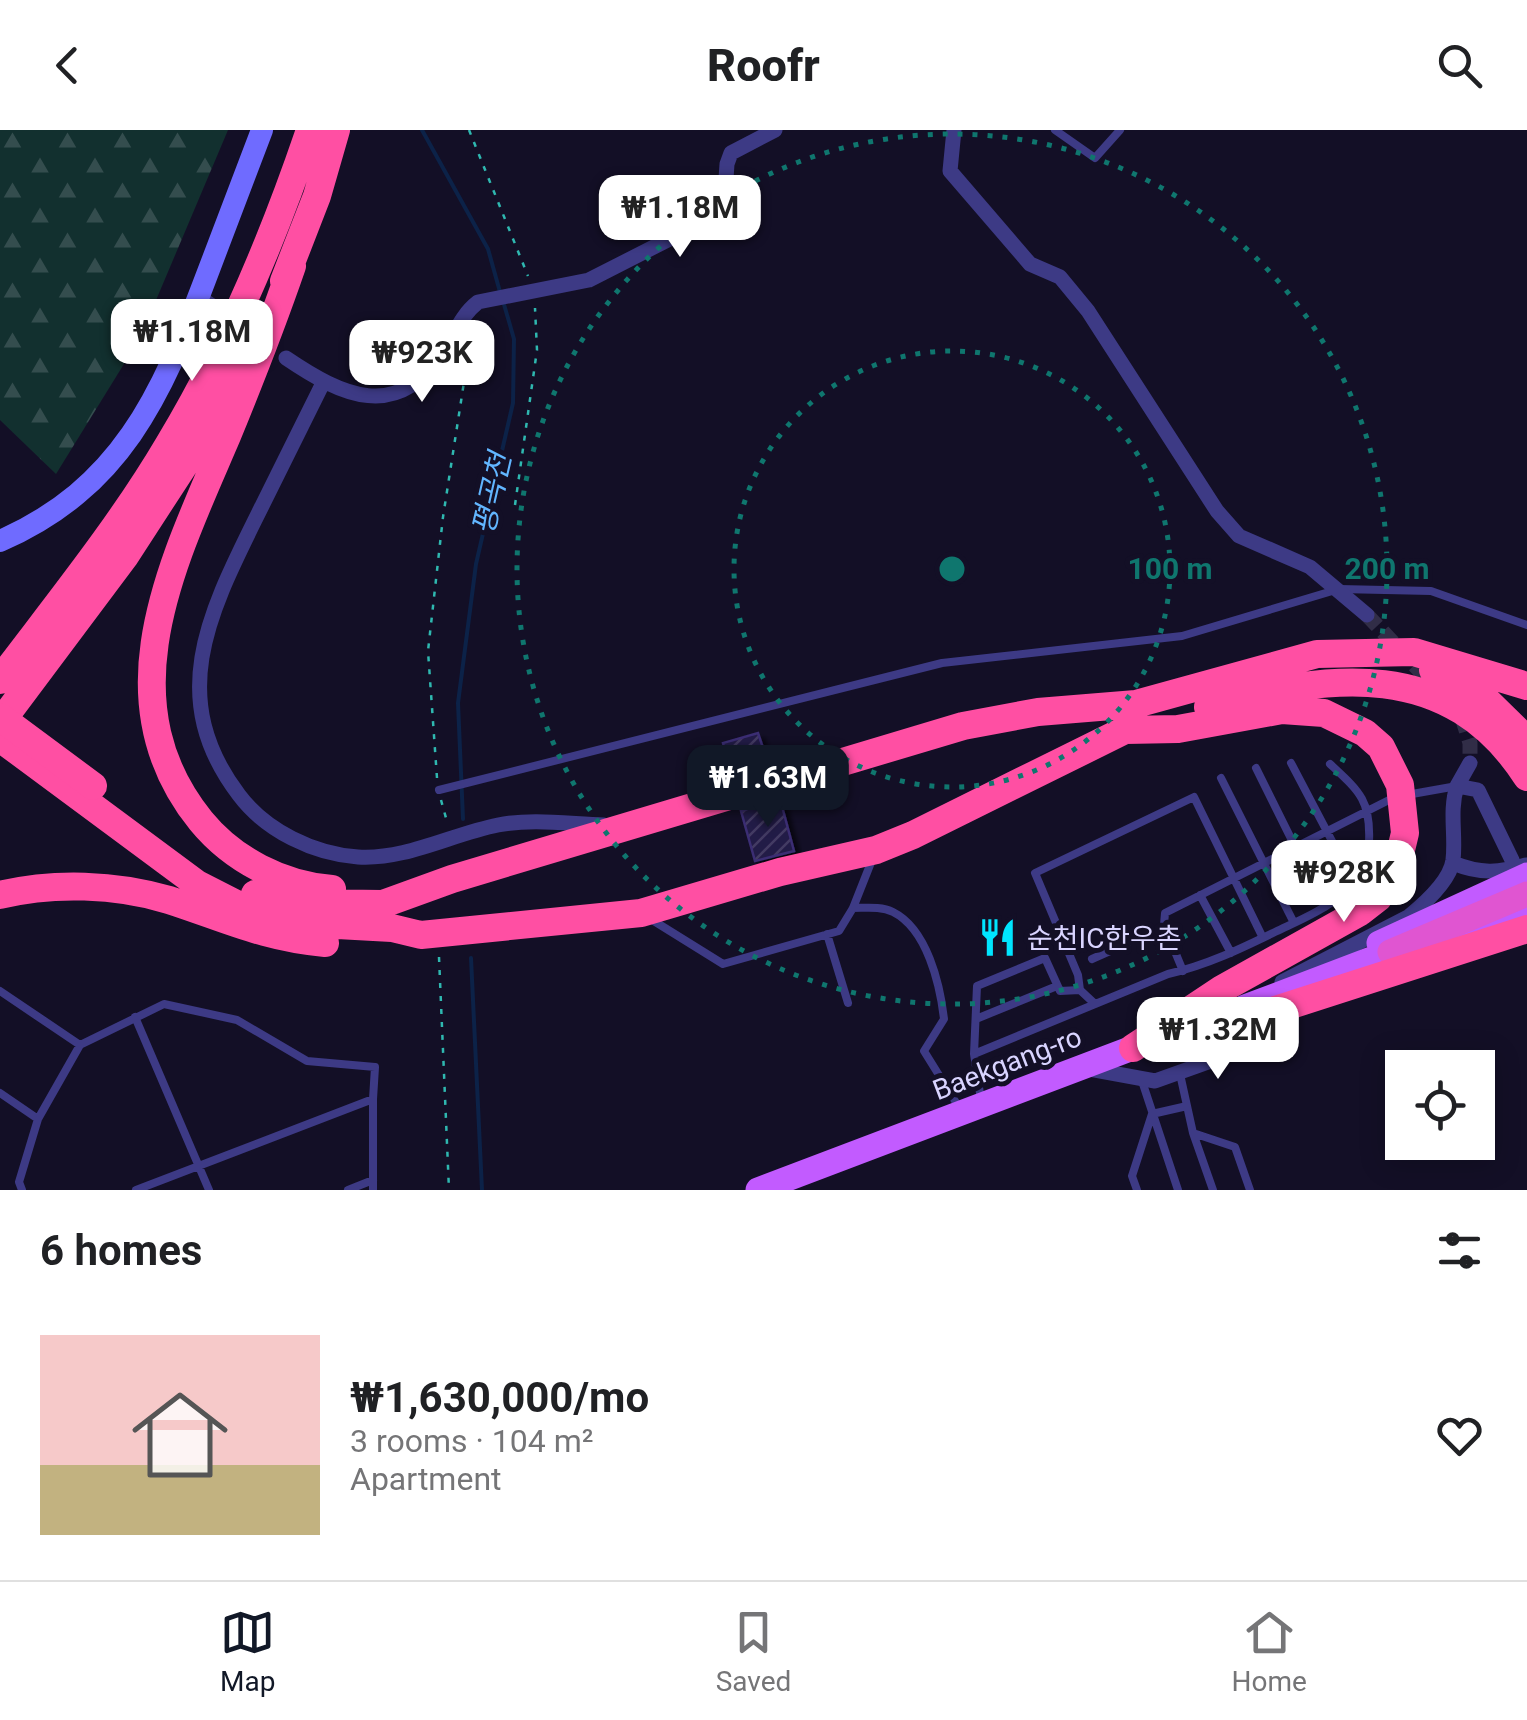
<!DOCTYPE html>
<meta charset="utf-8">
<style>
body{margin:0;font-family:Roboto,"Noto Sans KR",sans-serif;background:#f2f2f2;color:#202124;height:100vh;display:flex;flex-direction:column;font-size:38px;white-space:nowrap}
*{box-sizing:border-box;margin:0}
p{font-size:32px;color:#757577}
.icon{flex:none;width:55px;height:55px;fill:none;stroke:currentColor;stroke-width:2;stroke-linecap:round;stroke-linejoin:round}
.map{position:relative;height:1060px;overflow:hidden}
.panel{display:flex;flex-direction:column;background:#fff;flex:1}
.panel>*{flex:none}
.controls{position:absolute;left:1385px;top:920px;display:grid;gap:20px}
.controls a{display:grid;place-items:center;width:110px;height:110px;border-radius:0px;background:#fff;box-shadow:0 5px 25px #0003;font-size:50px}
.price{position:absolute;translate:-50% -85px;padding:0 22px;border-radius:20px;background:#fff;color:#222;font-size:32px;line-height:65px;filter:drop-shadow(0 2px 5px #0008)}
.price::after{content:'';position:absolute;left:50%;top:60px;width:30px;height:22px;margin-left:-15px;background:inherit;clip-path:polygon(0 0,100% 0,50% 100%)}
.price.current{background:#111827;color:#fff}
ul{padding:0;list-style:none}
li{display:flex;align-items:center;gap:30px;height:250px;padding:0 40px}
li span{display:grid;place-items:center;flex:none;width:280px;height:200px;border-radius:0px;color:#555}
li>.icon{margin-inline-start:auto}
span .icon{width:120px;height:120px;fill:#fffc;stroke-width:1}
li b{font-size:42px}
h2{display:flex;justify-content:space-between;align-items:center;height:120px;padding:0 40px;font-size:42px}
header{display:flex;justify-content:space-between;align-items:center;height:130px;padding:0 40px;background:#fff;font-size:45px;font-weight:800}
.menu{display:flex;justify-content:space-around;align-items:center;height:140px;border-top:2px solid #e0e0e0;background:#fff;font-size:28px;color:#757577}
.menu a{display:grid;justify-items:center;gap:5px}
.menu .current{color:#111827}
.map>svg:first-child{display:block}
.forest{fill:url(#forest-firs)}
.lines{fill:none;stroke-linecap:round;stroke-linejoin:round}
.stream{stroke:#0c2248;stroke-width:4}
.building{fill:url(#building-hatch);stroke:#3b2d73;stroke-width:2.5;filter:url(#shadow)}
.minor-tunnel{stroke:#312d47;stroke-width:15;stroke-dasharray:15 8;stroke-linecap:butt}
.path{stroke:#2fb8b0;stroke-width:2.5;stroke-dasharray:5 8;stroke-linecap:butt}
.service{stroke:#3d3a85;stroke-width:8}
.minor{stroke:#3d3a85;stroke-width:15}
.secondary{stroke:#6f6bff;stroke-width:22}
.primary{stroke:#c25bff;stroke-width:25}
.trunk{stroke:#e055d1;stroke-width:25}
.motorway{stroke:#ff4fa3;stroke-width:28}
.motorway-bridge{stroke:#ff4fa3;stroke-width:28}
.ring{fill:none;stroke:#0f766e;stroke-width:5;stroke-dasharray:5 10}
.labels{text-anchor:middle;stroke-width:10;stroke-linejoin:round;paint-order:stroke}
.poi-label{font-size:28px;fill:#d9d4ff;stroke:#130f26;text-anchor:start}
.street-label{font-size:28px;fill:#d9d4ff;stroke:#130f26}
.water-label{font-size:30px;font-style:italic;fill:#62b6ff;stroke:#130f26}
.centre{fill:#0f766e;stroke:#130f26;stroke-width:5}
.ring-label{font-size:30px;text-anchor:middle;font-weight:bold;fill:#0f766e;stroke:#130f26;stroke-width:10;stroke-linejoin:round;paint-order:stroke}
</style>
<header><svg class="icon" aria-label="back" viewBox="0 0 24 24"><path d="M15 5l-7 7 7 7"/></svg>Roofr<svg class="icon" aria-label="search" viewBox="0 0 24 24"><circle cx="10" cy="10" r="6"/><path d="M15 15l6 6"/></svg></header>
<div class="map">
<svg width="1527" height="1060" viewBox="0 0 1527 1060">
<defs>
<pattern id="forest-firs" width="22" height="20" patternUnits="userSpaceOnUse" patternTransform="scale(2.5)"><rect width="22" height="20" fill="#12302f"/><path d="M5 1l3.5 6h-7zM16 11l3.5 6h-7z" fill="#344d4e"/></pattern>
<pattern id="building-hatch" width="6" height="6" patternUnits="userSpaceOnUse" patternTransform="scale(2.5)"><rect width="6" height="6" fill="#241b47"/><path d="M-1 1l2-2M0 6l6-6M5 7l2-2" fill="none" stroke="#433b63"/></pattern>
<filter id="shadow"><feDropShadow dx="6" dy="6" stdDeviation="2.5" flood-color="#0009"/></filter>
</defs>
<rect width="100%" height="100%" fill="#130f26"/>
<!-- forest -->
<path class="forest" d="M0 0H228L140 208 56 344 0 290Z"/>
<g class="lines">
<!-- stream -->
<path class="stream" d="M422 0 488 119 500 162
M463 689 458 573 476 434 513 273 514 209 503 171
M471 828 482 1060"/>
</g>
<!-- building -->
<path class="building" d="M758 603 769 636 732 647 723 613Z
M780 669 794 721 755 731 741 681Z"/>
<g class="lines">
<!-- minor-tunnel -->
<path class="minor-tunnel" d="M1367 485 1433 555
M1462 587 1470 613V633"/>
<!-- path -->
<path class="path" d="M469 0 528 146
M515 375 537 220 535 178
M437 648 428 521 443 387 469 220 467 215
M441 670 446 688
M439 827 449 1060"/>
<!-- service -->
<path class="service" d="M1055 0 1095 28 1120 0
M1291 633 1354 753
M1256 638 1325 777
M1221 648 1294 793
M439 660 942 533 1182 506 1339 459 1431 461 1527 495
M1412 664 1457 656
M1200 765 1231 823
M853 778C866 778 881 776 893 782 927 799 940 854 944 889L924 921 960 979
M649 788 723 834 839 801 853 778 872 730
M827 804 848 873
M1092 829 1164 797
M1183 841 1164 795 1165 783 1393 668
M1080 860 1078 845 1035 743 1194 667 1263 808
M0 861 80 915
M135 887 209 1060
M976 889 1057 856
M974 924 977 856 1045 828 1060 861 1080 860 1095 874
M1180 944 1193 1003 1235 1017 1250 1060
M1141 948 1178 1060
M0 963 38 989
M981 970 974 924 1168 844C1207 835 1240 819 1275 802 1316 782 1366 764 1369 712 1371 670 1359 661 1330 634
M1193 1003 1213 1060
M22 1060 19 1052 38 989 80 915 164 874 237 890 307 931 375 937 373 969
M136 1060 373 969V1060
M348 1060 373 1050
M1137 1060 1132 1046 1152 984 1187 976"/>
<!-- minor -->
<path class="minor" d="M954 0 950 41 1030 134 1060 147 1088 181 1217 381 1239 406 1310 437 1367 485
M199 167 227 186
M286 228C342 266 397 292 442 223 455 205 460 186 478 172L589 150 695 96 716 78 725 63 727 34 731 23 775 0
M323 253C300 299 278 344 255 390 208 485 166 569 239 665 266 701 314 724 358 727 406 730 452 704 498 695 532 688 570 694 604 695
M1457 656 1470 633
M1453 733C1480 744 1499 743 1526 735
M1282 852 1408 787C1424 774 1450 751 1453 730 1456 705 1449 681 1457 656L1478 660 1512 730
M1084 938 1155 951 1267 911 1291 877"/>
<!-- secondary -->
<path class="secondary" d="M0 411C121 358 161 266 205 150 224 100 243 50 262 0"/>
<!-- primary -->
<path class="primary" d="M1379 813 1527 745
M1245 877 1390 822 1471 802 1527 781
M758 1060 1151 911"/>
<!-- trunk -->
<path class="trunk" d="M1390 822 1527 764"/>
<!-- motorway -->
<path class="motorway" d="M292 136C272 194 250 250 227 306 174 430 102 569 201 691 233 730 282 755 332 759
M284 151 317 66 336 0
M1433 540 1482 566 1527 610
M0 550C58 473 120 397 169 314 229 215 273 109 310 0
M1208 577C1329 543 1450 527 1527 647
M0 593 125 426 190 326 241 233
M0 608 197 754 246 779 301 793 392 798 421 805 641 783 780 742 876 720 913 705 1125 600 1178 599 1282 580 1324 583 1365 603 1381 617 1400 655 1405 703 1400 724 1387 755 1378 768 1360 782 1222 859 1133 918
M255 764 301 773 383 774 452 749 963 596 1038 582 1136 574 1317 524 1414 522 1527 556
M0 765C53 752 116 754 169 770 225 788 265 808 325 813
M1154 913 1232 894 1527 799"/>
<!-- motorway-bridge -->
<path class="motorway-bridge" d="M0 587 93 656"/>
</g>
<!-- distance rings -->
<g class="ring">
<circle cx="952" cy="439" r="218"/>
<circle cx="952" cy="439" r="435"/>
</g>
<!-- icons -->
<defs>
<symbol id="restaurant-bare" viewBox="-9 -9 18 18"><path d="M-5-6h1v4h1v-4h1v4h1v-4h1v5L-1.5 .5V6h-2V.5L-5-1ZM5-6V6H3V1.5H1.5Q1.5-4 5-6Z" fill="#00e5ff" stroke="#130f26" stroke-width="2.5" paint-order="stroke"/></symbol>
</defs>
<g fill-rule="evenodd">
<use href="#restaurant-bare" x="970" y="780" width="55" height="55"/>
</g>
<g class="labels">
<!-- poi labels -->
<g class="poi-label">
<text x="1027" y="818">순천IC한우촌</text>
</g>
<!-- street labels -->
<g class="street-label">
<text transform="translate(1007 933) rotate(-21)" y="10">Baekgang-ro</text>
</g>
<!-- water labels -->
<g class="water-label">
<text transform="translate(492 364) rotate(-77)" y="10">평곡천</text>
</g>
</g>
<circle cx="952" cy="439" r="15" class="centre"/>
<g class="ring-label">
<text x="1170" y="449">100 m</text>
<text x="1387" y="449">200 m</text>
</g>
</svg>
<div class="controls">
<a><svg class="icon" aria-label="locate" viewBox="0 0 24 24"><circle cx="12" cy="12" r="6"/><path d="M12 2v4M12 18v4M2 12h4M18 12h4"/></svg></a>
</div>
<b class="price" style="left:680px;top:130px">₩1.18M</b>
<b class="price" style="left:192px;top:254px">₩1.18M</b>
<b class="price" style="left:422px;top:275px">₩923K</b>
<b class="price current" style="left:768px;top:700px">₩1.63M</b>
<b class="price" style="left:1344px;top:795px">₩928K</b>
<b class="price" style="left:1218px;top:952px">₩1.32M</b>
</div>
<section class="panel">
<h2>6 homes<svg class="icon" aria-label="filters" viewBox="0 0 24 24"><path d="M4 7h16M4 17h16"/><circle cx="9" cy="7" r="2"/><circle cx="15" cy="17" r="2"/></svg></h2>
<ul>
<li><span style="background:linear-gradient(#f6c9c9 65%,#c2b280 0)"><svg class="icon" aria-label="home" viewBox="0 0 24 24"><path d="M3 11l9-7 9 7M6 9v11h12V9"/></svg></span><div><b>₩1,630,000/mo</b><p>3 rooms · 104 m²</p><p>Apartment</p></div><svg class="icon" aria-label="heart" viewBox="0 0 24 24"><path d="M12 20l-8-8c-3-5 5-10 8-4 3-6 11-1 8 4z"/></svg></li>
</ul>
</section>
<nav class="menu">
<a class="current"><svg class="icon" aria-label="map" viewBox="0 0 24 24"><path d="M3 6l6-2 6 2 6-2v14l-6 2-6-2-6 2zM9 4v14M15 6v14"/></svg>Map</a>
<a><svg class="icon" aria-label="saved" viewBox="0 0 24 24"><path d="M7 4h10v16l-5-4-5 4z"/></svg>Saved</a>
<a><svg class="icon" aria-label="home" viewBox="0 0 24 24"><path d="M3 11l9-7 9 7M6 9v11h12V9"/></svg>Home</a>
</nav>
